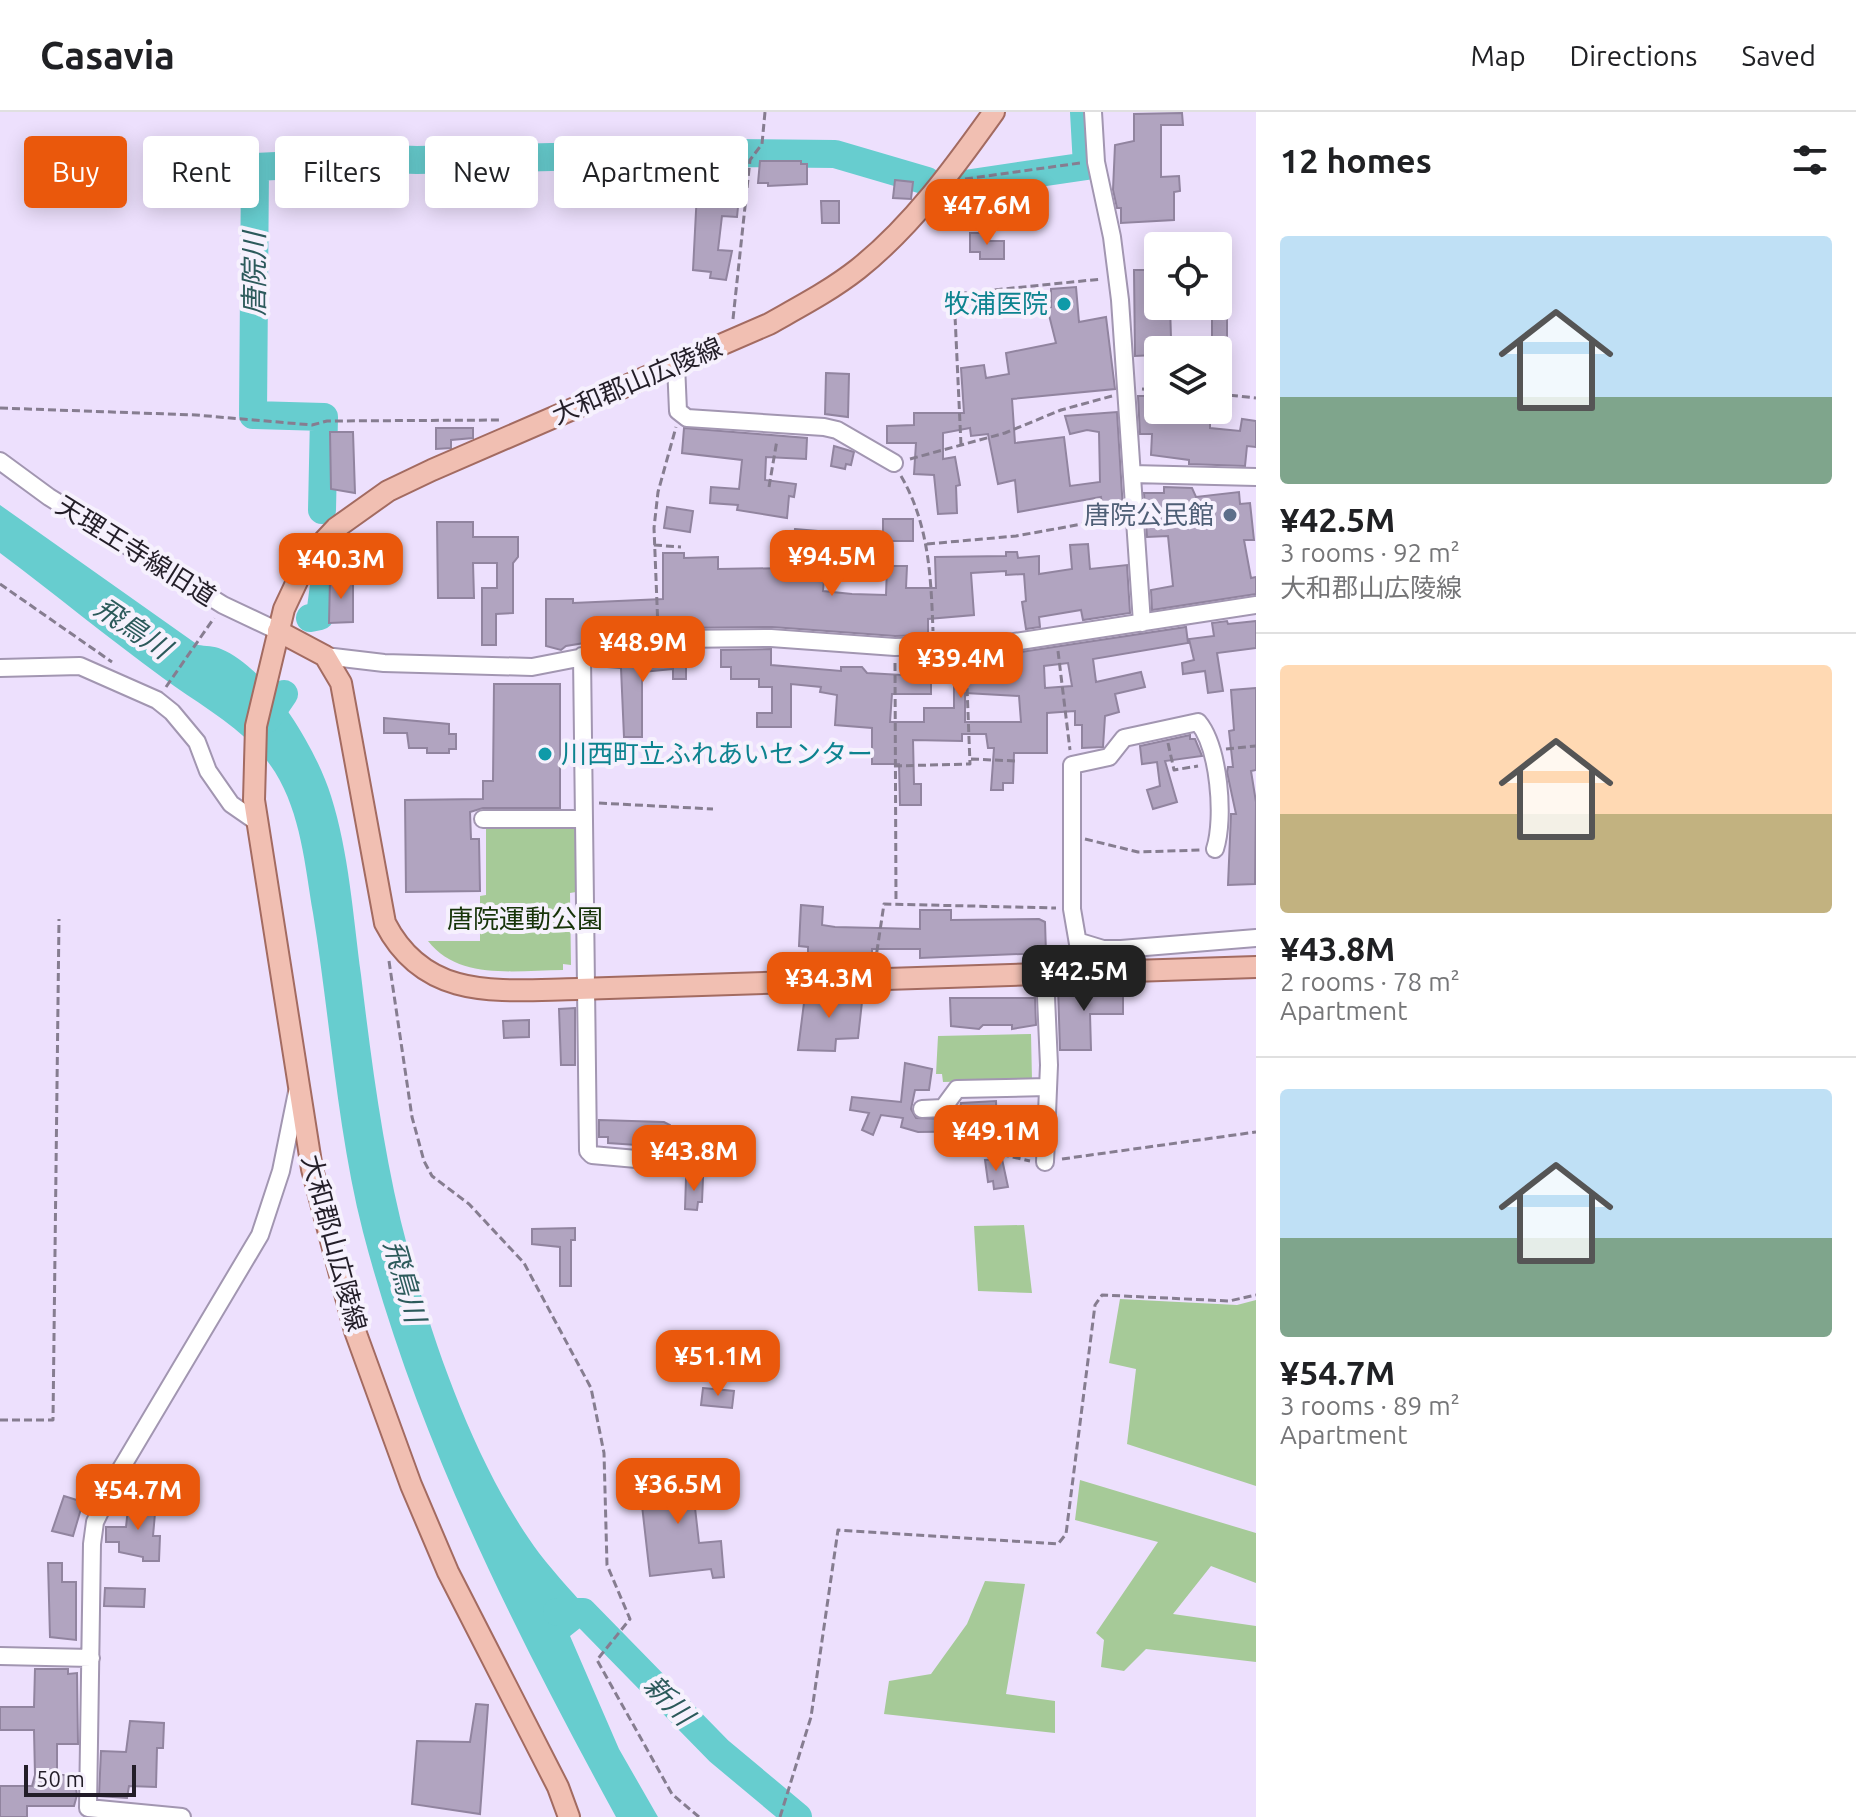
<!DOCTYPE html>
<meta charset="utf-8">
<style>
body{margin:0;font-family:Ubuntu,"Noto Sans JP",sans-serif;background:#f6f6f6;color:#202124;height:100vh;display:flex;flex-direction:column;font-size:30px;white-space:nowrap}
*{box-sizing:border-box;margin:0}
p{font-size:26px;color:#757577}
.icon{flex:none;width:44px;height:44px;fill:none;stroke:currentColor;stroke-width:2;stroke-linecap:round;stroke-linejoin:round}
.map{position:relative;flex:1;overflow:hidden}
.details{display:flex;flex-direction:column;background:#fff;width:600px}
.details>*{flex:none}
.guide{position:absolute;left:24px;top:24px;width:760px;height:72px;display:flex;gap:16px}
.tools{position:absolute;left:1144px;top:120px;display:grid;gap:16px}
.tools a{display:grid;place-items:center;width:88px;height:88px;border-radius:8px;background:#fff;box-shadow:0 4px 20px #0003;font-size:40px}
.scale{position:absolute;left:24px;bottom:20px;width:112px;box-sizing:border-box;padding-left:8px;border:4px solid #231e28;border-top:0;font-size:22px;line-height:28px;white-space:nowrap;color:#231e28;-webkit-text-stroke:6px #f6f1fd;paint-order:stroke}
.price{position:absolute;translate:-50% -68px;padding:0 18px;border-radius:16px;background:#ea580c;color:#fff;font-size:26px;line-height:52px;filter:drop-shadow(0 2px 4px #0008)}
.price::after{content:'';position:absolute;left:50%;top:48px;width:24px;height:18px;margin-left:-12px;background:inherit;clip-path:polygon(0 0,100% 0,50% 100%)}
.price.selected{background:#222;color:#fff}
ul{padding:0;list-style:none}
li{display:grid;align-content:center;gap:16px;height:424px;padding:0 24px}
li+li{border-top:2px solid #e0e0e0}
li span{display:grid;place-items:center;height:248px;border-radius:8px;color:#555}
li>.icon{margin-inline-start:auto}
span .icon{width:144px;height:144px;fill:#fffc;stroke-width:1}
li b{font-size:34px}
h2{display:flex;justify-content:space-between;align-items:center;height:96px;padding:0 24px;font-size:34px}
.tag{padding:0 28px;border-radius:8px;background:#fff;box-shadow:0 4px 20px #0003;font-size:28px;line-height:72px}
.tag.selected{background:#ea580c;color:#fff}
header{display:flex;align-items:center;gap:48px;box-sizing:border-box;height:112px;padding:0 40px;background:#fff;border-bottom:2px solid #e0e0e0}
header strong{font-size:38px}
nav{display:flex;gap:44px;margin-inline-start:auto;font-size:28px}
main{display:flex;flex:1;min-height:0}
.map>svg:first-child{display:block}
.green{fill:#a6ca98}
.water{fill:#67cdcf}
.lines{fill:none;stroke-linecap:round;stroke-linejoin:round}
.river{stroke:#67cdcf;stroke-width:28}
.building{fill:#b1a4c0;stroke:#91849f;stroke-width:2;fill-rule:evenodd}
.minor-casing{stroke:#a296b1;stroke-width:20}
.major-casing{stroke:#a36b61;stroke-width:24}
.path{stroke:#867d90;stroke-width:3;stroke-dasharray:8 4;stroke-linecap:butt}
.minor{stroke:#fff;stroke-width:16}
.major{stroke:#f1bfb2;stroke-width:20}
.culture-dot{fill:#0f9aa8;stroke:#f6f1fd;stroke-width:3}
.service-dot{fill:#5c6f8a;stroke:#f6f1fd;stroke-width:3}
.labels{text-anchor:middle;stroke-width:8;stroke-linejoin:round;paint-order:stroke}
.culture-label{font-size:26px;fill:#0d838f;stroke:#f6f1fd;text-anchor:end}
.street-label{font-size:26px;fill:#231e28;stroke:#f6f1fd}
.service-label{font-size:26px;fill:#4e5e75;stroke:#f6f1fd;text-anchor:end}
.park-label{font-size:26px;fill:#173409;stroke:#f6f1fd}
.water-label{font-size:28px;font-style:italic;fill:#2c5a5b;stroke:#f6f1fd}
</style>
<header>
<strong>Casavia</strong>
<nav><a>Map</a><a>Directions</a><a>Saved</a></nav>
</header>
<main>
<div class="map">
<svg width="1256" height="1705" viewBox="0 0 1256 1705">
<rect width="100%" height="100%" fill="#ede0fd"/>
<!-- green -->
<path class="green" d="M575 712 576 780 570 781 571 853 563 852V858C517 858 459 869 428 829H480V784L486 783V713Z
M1031 922 1032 968 943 970 942 962H936L938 924Z
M1024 1113 1032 1181 978 1179 974 1114Z
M1120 1187 1237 1193 1256 1188V1374L1127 1332 1136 1257 1109 1251Z
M1080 1368 1256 1421V1471L1211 1454 1173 1502 1256 1514V1550L1146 1537 1124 1559 1101 1555 1104 1528 1096 1521 1158 1430 1075 1408Z
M985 1469 1025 1472 1006 1582 1055 1589V1621L884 1602 889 1569 931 1562 967 1512Z"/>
<!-- water -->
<path class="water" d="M0 393 198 533C205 534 215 534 221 537 269 557 316 636 331 684 349 741 353 803 361 863 372 954 384 1048 408 1137 434 1235 478 1359 539 1441 556 1463 576 1484 594 1505L570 1524 619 1637 658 1705H616C514 1518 417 1327 363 1120 337 1018 330 905 313 801 305 754 301 702 275 660 249 619 201 594 163 566 108 526 55 482 0 441Z"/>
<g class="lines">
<!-- river -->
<path class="river" d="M958 73 1087 54 1084 0
M322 398 324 305 253 303 255 55 319 52 328 45 417 48 725 41 835 42 927 69
M310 506 320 504 324 473
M267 607 284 582
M557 1500H583L719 1639 798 1705"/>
</g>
<!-- building -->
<path class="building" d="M1182 1 1183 13H1161V65L1179 64 1180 79 1174 80V108L1121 111V96H1117L1113 78 1115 33 1134 29V2Z
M760 49H801V52H807V72L768 74V71H758Z
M895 68 913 70 911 87 893 86Z
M697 80 739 85 737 105 722 104 718 138 732 139 726 168 710 166 711 160 693 158Z
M821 89H839V111H822Z
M970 121H986V129H1004V147H980V140H970Z
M1134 158H1154L1158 194H1170L1171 226 1153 227 1154 243 1135 244Z
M1076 175 1079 210 1106 205 1115 277 1012 287 1015 331 1064 325 1070 374 1100 370 1099 320 1087 318 1070 322 1065 304 1117 300 1123 398 1103 400 1101 385 1018 400 1015 368 998 372 988 322 971 324 970 316 943 321V347L955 345 960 373 956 374 957 401 938 402 934 363 914 362 916 331H887V314L914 313V301H964L961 256 984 253 986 266 1009 262 1006 241 1056 231 1047 195H1051V177Z
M1212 202H1227V225H1212Z
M826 261 849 262 848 305 825 302Z
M1138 284H1158V298H1210V316L1240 319 1242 307 1256 309V335L1247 334 1245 354 1189 352V348L1151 343 1152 322H1140Z
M436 316H473V326L451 328V336L436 337Z
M684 316 807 326 806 347 766 345 765 368 796 372 794 385 789 384 787 406 737 398 738 393 710 391 711 375 739 377 742 348 682 341Z
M330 320H353L355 381 331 377Z
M834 334 854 340 851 353 846 352 845 357 831 354Z
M1164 375 1192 376 1196 385 1239 380 1240 392 1250 391 1254 428H1244L1251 466 1256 465V482L1152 498 1151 478 1173 474 1168 424 1147 425 1144 381H1164Z
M667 395 693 399 690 420 664 416Z
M883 407H913V429H883Z
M437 410H473V425H518V445L513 451V501L496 502V533H482V476H497V451H473L474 486H438Z
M795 417 817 419 813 455 825 456 823 479 852 482 886 483 887 454H907L906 476H936L935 445 1006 444V440H1017L1018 446 1039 444V462L1072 457 1070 433 1088 432 1090 457 1127 453 1130 501 1083 508 1081 498 1039 505 1040 515 1026 517 1022 490 1026 489 1024 462 1006 463V459L971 461 974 503 928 507V523L895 524 772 515 676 516 566 534 561 538 546 534V487H573V491L663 487V441H684V446L718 445V457L790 456Z
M859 427 884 430 882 446 857 442Z
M353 465V510L329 511 330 468Z
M1227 509 1228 512 1256 509V536L1217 541 1223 579 1208 581 1205 559 1183 562 1182 551 1194 548 1189 527 1214 524 1212 511Z
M1186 515 1188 531 1093 547 1096 570 1141 560 1145 575 1115 582 1119 600 1105 604 1103 635 1082 636V613H1075V599L1047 601V641H1014L1013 671H1003V678H991L994 636H988L986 622H962V629L913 628 914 672H921V693H900L899 652H872V616L835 613 837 583 820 580 821 575 791 572V615H757V601H772V575H759V567H731V555H721V538L771 537V553L841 559V555H862L867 561 902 563V546L929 545 930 549H962V559H1016L1014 541ZM1068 551 1072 574 1045 576 1044 554ZM931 568H954V596H924V610H890L892 582H931ZM965 581 1019 584 1021 610H965Z
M686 538V567H673V557L642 560V625H624L621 556 593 554Z
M494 572H560V696H483L470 700 471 727H479L480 779 406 780 405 688 483 687V669H493Z
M1256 576V658L1251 659 1256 690 1255 772 1228 773 1231 702H1236L1227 660 1228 655H1233L1229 619 1234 618 1231 578Z
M384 606 449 612V622H456V637H449V641H427V636H409L407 621H384Z
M1190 623V627H1195L1202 644 1165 649 1177 690 1153 697 1147 678 1160 674 1157 650 1142 652 1140 634Z
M801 793 823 795 822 813 835 815 920 817V798H951V808L1039 807 1045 810 1046 841 920 846V837H872V842L831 841V852H808V835L799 834Z
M1091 873 1123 878V902H1090L1091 938H1060L1058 875Z
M863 881 858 926 836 927 835 939 798 938 805 883Z
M950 886H1035L1036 913 1012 917V913H983L979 917 951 914Z
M575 896V953H561L559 897Z
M529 908V925L504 926 503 909Z
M905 951 932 957 929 978H915L911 997 916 1006 944 1007 959 1003 961 991 996 989 997 1019 918 1020 901 1015 903 1006 881 1003 873 1023 862 1018 869 1001 850 998 852 985 901 990Z
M599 1008 664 1010 670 1013V1030H666V1035L608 1031V1025H599Z
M1002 1047 1008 1075 994 1077 993 1069 988 1070 985 1048Z
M686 1066H703L702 1090H698L697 1098 685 1097Z
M575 1116V1128H571V1174H560V1135L532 1132V1117Z
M703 1276 734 1279 732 1296 701 1293Z
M691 1361V1367L715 1365 717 1385 694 1387 699 1431 721 1429 724 1465 713 1466 711 1457 650 1464 639 1367Z
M64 1384 83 1390 73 1424 52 1419Z
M129 1387 156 1390 153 1424H160L159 1449H143V1445L119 1440V1430H106V1415H126Z
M48 1451H62V1470H76V1528L50 1525Z
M105 1476 145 1477 144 1495 104 1494Z
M35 1557H68V1562L77 1561 78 1632H57V1663H74L77 1683 74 1694H27V1705H0V1674H32L35 1663 34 1618H0V1595H34Z
M476 1592 488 1593 480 1702 412 1692 417 1629 470 1630Z
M130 1609 164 1611 163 1636H157L156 1675 129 1674 127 1686 99 1684 101 1639 126 1640Z"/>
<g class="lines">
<defs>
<path id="minor" d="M1093 0 1096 50 1112 125 1120 188 1142 511
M676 252 678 299 687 306 824 315 837 318 894 351
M0 349 49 385 223 493 278 519
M1132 362 1256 365
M325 544 384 551 532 555 676 527 771 526 895 535 1008 531 1256 493
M582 544 588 1039 592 1043 703 1053
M0 556 80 554 157 588 172 600 197 630 208 659 231 692 257 710
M483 707H583
M1080 830 1103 837H1121L1256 826
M1083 861 1072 797V653L1109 645 1124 626 1198 610C1219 635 1225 706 1215 737
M922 997 943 996 957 977 1047 975
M1045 1050 1049 953 1045 862
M0 1544 91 1546
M182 1705 88 1696 92 1432 95 1410 119 1360 260 1123 281 1059 297 980"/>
<path id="major" d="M278 519 325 544 341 571 385 811C426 891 502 878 578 877L1256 855
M569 1705 558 1675 448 1460 411 1373 355 1219 312 1057 254 688 256 614 284 497 308 446 336 416 388 379 432 358 769 212C799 195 830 179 858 157 912 114 954 56 994 0"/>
</defs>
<!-- minor casing -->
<use href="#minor" class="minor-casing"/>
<!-- major casing -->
<use href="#major" class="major-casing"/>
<!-- path -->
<path class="path" d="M965 67 1080 51
M733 207 750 48 762 32 765 0
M1142 277 1158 278
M1218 282 1256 286
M0 296 196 303 312 313 327 309 501 308
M961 333 954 182 1102 167
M910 347 1005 321 1061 298 1112 284
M901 364C929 412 931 465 933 519
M769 375 777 328
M927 432 1016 424 1121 405
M654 433 681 435
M0 472 112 550
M658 517 654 416 658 380 676 315
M1058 539 1070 638
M895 551 896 791
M166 575 214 506
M1168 631 1174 658 1198 654
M1226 637 1256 634
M971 647 1016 649
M894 654 970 652 966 549
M599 691 713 697
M1085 727 1138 740 1200 738
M389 849 412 1005 424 1049 432 1064 469 1092 524 1151 591 1276 604 1341 607 1453 630 1507 597 1548 672 1682 699 1705
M875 852 884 792 1056 796
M966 1034 1030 1049
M1062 1047 1256 1020
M0 1308H53L59 807
M780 1705 811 1605 838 1418 1058 1432 1066 1422 1095 1193 1102 1183 1229 1189 1256 1183"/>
<!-- minor -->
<use href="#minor" class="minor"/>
<!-- major -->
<use href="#major" class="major"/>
</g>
<!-- markers -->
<g class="culture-dot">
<circle cx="1064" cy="192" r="8"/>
<circle cx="545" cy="642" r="8"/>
</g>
<circle class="service-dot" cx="1230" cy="403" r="8"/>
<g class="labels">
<!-- culture labels -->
<g class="culture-label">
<text x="1048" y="201">牧浦医院</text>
<text x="561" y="651" text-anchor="start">川西町立ふれあいセンター</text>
</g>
<!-- street labels -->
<g class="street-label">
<text transform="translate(637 269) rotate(-23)" y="9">大和郡山広陵線</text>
<text transform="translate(136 439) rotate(32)" y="9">天理王寺線旧道</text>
<text transform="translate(334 1131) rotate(75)" y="9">大和郡山広陵線</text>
</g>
<!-- service labels -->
<g class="service-label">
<text x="1214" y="412">唐院公民館</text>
</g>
<!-- park labels -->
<g class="park-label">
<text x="525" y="816">唐院運動公園</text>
</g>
<!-- water labels -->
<g class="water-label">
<text transform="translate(254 162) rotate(-90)" y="10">唐院川</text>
<text transform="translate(133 516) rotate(34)" y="10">飛鳥川</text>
<text transform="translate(405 1169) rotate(74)" y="10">飛鳥川</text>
<text transform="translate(669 1588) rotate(46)" y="10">新川</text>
</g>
</g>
</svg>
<div class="tools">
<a><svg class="icon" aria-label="locate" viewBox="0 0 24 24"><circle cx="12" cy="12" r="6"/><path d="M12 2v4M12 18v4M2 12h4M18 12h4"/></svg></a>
<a><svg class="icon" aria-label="layers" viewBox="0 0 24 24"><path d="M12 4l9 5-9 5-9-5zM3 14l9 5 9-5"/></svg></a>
</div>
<div class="scale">50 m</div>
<b class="price" style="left:987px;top:135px">¥47.6M</b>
<b class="price" style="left:832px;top:486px">¥94.5M</b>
<b class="price" style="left:341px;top:489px">¥40.3M</b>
<b class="price" style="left:643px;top:572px">¥48.9M</b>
<b class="price" style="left:961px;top:588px">¥39.4M</b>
<b class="price selected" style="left:1084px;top:901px">¥42.5M</b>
<b class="price" style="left:829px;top:908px">¥34.3M</b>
<b class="price" style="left:996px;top:1061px">¥49.1M</b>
<b class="price" style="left:694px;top:1081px">¥43.8M</b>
<b class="price" style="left:718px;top:1286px">¥51.1M</b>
<b class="price" style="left:678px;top:1414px">¥36.5M</b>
<b class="price" style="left:138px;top:1420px">¥54.7M</b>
<div class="guide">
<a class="tag selected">Buy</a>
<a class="tag">Rent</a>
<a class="tag">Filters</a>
<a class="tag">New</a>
<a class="tag">Apartment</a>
</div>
</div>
<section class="details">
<h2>12 homes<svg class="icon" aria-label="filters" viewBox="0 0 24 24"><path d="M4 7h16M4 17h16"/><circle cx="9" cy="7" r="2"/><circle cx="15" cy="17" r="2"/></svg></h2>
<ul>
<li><span style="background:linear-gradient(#bfe0f5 65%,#7fa58c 0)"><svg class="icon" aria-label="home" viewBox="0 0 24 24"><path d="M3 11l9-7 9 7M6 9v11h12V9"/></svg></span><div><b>¥42.5M</b><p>3 rooms · 92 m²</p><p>大和郡山広陵線</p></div></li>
<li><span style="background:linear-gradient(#ffd9b3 60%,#c2b280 0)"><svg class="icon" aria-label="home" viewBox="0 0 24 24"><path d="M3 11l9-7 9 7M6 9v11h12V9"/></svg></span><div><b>¥43.8M</b><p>2 rooms · 78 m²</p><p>Apartment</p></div></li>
<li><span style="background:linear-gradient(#bfe0f5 60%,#7fa58c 0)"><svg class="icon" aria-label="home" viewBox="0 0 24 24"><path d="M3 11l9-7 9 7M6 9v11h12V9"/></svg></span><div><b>¥54.7M</b><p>3 rooms · 89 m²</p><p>Apartment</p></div></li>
</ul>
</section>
</main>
